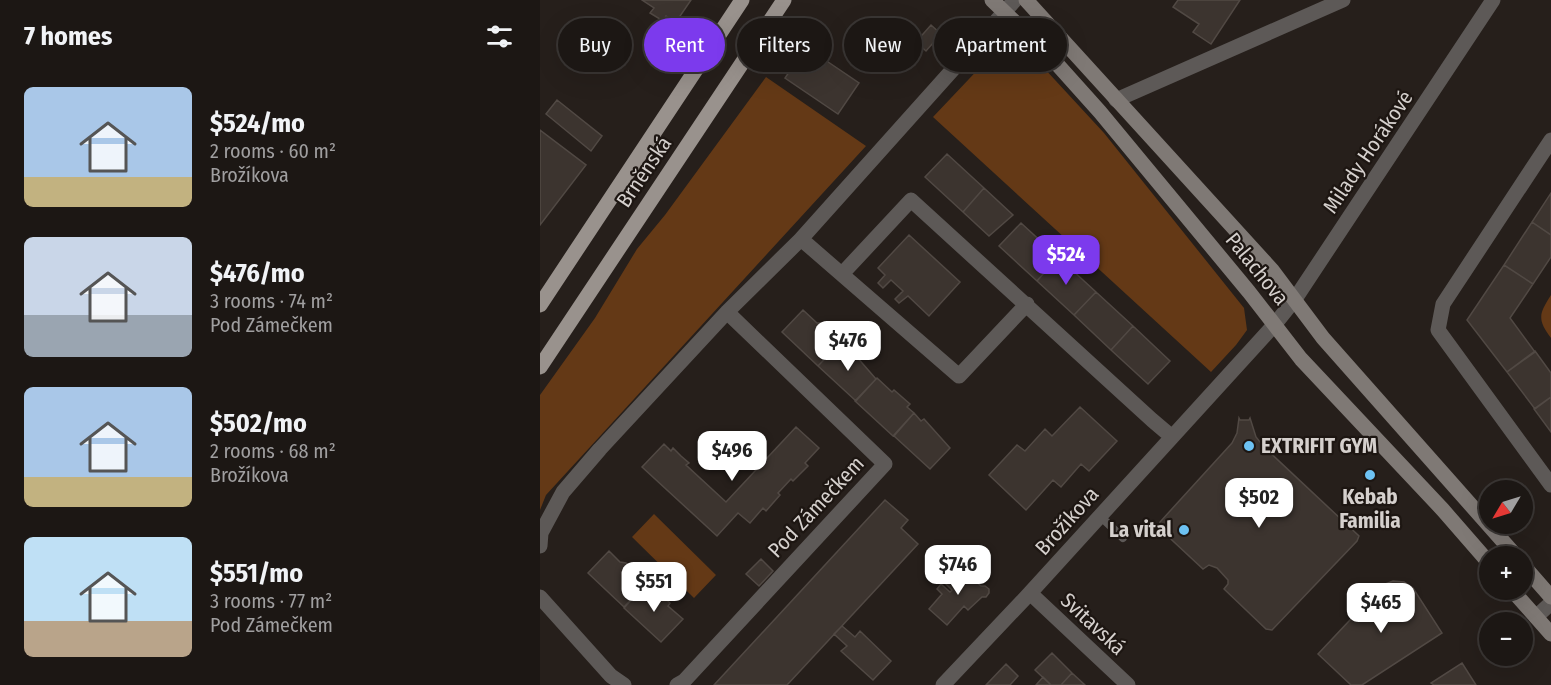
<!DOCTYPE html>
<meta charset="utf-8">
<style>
body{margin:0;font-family:"Fira Sans Condensed",sans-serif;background:#25201d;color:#f1f3f6;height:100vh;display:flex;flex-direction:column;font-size:22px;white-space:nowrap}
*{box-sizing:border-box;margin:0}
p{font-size:20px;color:#a09fa0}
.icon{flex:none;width:33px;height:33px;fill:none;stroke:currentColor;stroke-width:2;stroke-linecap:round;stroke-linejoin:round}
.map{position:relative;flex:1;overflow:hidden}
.side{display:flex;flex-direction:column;background:#1c1714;width:540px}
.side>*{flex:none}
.banner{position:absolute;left:18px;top:18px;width:570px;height:54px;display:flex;gap:12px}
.needle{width:39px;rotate:232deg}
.fabs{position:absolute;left:939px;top:480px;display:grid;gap:12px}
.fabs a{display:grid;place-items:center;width:54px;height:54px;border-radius:50%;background:#1c1714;box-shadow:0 6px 24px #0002,0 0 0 2px #3a3634;font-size:30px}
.price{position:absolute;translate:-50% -51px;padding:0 14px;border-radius:12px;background:#fff;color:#222;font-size:20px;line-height:39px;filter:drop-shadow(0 2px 3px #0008)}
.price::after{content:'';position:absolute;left:50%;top:36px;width:18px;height:14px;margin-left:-9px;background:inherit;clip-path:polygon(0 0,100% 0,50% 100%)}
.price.current{background:#7c3aed;color:#fff}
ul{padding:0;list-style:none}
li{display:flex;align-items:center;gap:18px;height:150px;padding:0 24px}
li span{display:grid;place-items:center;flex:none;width:168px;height:120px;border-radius:9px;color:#555}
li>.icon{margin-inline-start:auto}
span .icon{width:72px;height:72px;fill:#fffc;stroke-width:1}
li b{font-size:26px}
h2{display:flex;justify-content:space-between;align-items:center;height:72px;padding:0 24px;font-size:26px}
.chip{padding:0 21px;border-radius:27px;background:#1c1714;box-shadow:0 6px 24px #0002,0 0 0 2px #3a3634;font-size:21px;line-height:54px}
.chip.current{background:#7c3aed;color:#fff}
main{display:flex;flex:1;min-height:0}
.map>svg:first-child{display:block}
.green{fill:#643916}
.building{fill:#3c342f;stroke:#514944;stroke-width:1.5}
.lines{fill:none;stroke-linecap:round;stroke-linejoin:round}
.lane{stroke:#5d5957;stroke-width:8}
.street{stroke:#5d5957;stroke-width:15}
.secondary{stroke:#7f7975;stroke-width:15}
.primary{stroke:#99928d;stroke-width:15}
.poi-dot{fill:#6dc2f3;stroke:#1d1612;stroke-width:2}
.labels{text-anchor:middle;stroke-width:4.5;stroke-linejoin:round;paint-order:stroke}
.street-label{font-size:21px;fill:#d5d0cd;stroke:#1d1612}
.poi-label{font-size:21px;font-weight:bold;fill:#d5d0cd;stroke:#1d1612;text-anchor:start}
</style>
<main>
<section class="side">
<h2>7 homes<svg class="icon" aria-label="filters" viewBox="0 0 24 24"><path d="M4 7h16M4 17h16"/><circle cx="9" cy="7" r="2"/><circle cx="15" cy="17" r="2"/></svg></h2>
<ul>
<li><span style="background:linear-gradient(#a9c7e8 75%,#c2b280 0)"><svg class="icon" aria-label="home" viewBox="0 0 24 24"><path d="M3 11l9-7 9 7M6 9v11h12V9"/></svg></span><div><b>$524/mo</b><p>2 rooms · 60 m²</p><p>Brožíkova</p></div></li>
<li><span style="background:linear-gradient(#c9d6e8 65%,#9aa5b1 0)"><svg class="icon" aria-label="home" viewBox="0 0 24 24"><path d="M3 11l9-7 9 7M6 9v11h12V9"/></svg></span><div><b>$476/mo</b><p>3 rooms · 74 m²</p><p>Pod Zámečkem</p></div></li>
<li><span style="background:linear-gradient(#a9c7e8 75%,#c2b280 0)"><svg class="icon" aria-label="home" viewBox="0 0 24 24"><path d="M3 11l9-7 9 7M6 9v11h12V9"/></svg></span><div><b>$502/mo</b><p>2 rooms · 68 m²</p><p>Brožíkova</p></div></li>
<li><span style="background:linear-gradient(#bfe0f5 70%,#b9a48a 0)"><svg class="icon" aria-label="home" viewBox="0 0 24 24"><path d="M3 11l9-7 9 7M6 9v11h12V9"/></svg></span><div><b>$551/mo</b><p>3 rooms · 77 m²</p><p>Pod Zámečkem</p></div></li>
</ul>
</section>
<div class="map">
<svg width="1011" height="685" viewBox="0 0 1011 685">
<rect width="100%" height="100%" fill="#261f1b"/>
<!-- green -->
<path class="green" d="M479 41 564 133 704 308 707 330 696 345 671 372 393 117 464 42Z
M226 77 326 146 6 495 0 510V395L55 318 97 249 125 215Z
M1011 295V338C997 319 999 314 1011 295Z
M114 514 176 575 154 598 92 537Z"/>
<!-- building -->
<path class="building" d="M102 0H151L136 22 126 16 123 21 110 13 114 8Z
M638 0H700L671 44 653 32 659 24 633 7Z
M391 25 401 34 386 51 376 42Z
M266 47 319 83 298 114 245 78Z
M17 100 62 136 51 151 6 114Z
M0 130 46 165 0 225Z
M407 154 444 188 423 212 385 177Z
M444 188 473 215 449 236 423 212Z
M1011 193V235L992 222Z
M992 222 1011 235V257L993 284 964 265Z
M481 223 518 257 497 281 459 246Z
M369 235 420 282 389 316 368 296 359 303 355 299 363 291 351 280 343 288 338 283 345 275 338 268Z
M518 257 556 292 534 315 497 281Z
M964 265 993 284 970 318 995 352 967 372 927 320Z
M556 292 593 326 571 350 534 315Z
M263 310 277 323H281L294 335 291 337 299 344 278 366 242 332Z
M593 326 630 361 608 384 571 350Z
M299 344 306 352 309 348 336 379 316 401 278 366Z
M995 351 1011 373V397L995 409 967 372Z
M337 378 352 392 354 390 370 404 367 407 374 413 353 436 315 401Z
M1011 397V432L994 409Z
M540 407 577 441 549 471 541 464 521 487 513 480 486 510 449 475 477 445 485 451 505 429 512 436Z
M374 413 381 421 384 419 410 448 390 469 354 436Z
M699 418 700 420H709L710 418 716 437 724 447 819 536 817 541 732 630 726 629 684 589 688 584V580L677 568 669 565 663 569 619 528 620 522 692 443 697 433Z
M256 427 279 448 265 463 268 466 253 481 251 479 238 493 240 495 226 511 223 508 210 523 198 513 177 536 102 467 124 444 131 451 133 448 141 456 149 463 146 465 186 502Z
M345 500 368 520 361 528 378 544 247 685H174Z
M69 551 80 562 86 563 99 576 98 579 105 585 84 607 48 573Z
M221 559 233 571 219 586 206 574Z
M415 570 423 577 427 574 441 586H445L449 589V593L446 597H442L428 610 424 606 407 625 389 609 402 594 397 589 401 584 410 592 412 590 404 582Z
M853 581 864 582 873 588 902 633 822 685H811L778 654 843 585Z
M105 585 112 591 115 589 130 603 128 606 143 619 121 642 84 608Z
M302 626 315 637 320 631 351 661 333 680 301 651 307 646 294 634Z
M512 653 532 673 521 685H511L495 670Z
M922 663 936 685H894L891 683Z
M466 664 478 676 470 685H446Z
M532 673 545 685H521Z
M503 677 511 685H496Z"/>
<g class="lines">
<!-- lane -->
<path class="lane" d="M560 516 583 538"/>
<!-- street -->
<path class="street" d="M576 100 803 0
M1011 140 903 304 898 330 1011 485
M261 239 419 376 487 304
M302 274 371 200 612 420 632 437
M0 546 1 533 23 492 60 449 187 312 261 239 475 0
M490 593 588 685
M0 597 71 676 84 685
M996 617 1011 603
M137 685 144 681 345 464 187 312
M403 685 490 593 735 324 755 299 953 0"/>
<!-- secondary -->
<path class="secondary" d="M452 0 508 54 560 112 709 292 761 359 903 510 950 564
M486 0 732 270 783 338 976 556
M982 564 1011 597
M972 590 1011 634"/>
<!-- primary -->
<path class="primary" d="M0 305 202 0
M0 367 244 0"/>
</g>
<!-- markers -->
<g class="poi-dot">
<circle cx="709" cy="446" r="6"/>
<circle cx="830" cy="475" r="6"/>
<circle cx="644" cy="530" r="6"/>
</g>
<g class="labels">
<!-- street labels -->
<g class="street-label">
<text transform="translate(828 152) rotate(-56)" y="7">Milady Horákové</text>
<text transform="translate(104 172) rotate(-56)" y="7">Brněnská</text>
<text transform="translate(717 269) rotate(51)" y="7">Palachova</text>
<text transform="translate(276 507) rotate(-47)" y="7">Pod Zámečkem</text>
<text transform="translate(527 521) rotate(-48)" y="7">Brožíkova</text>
<text transform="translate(553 624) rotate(43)" y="7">Svitavská</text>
</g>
<!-- poi labels -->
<g class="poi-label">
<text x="721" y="453">EXTRIFIT GYM</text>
<text x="830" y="504" text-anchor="middle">Kebab<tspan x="830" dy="24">Familia</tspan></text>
<text x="632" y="537" text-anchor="end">La vital</text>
</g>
</g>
</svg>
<div class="fabs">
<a><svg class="needle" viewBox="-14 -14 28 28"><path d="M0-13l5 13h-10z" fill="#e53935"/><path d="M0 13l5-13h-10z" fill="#a09fa0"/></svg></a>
<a>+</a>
<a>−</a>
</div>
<b class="price current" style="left:526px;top:286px">$524</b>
<b class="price" style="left:308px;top:372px">$476</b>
<b class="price" style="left:192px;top:482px">$496</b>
<b class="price" style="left:719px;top:529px">$502</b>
<b class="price" style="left:418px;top:596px">$746</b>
<b class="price" style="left:114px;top:613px">$551</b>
<b class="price" style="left:841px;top:634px">$465</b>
<div class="banner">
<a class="chip">Buy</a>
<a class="chip current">Rent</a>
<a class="chip">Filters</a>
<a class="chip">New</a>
<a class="chip">Apartment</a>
</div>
</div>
</main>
